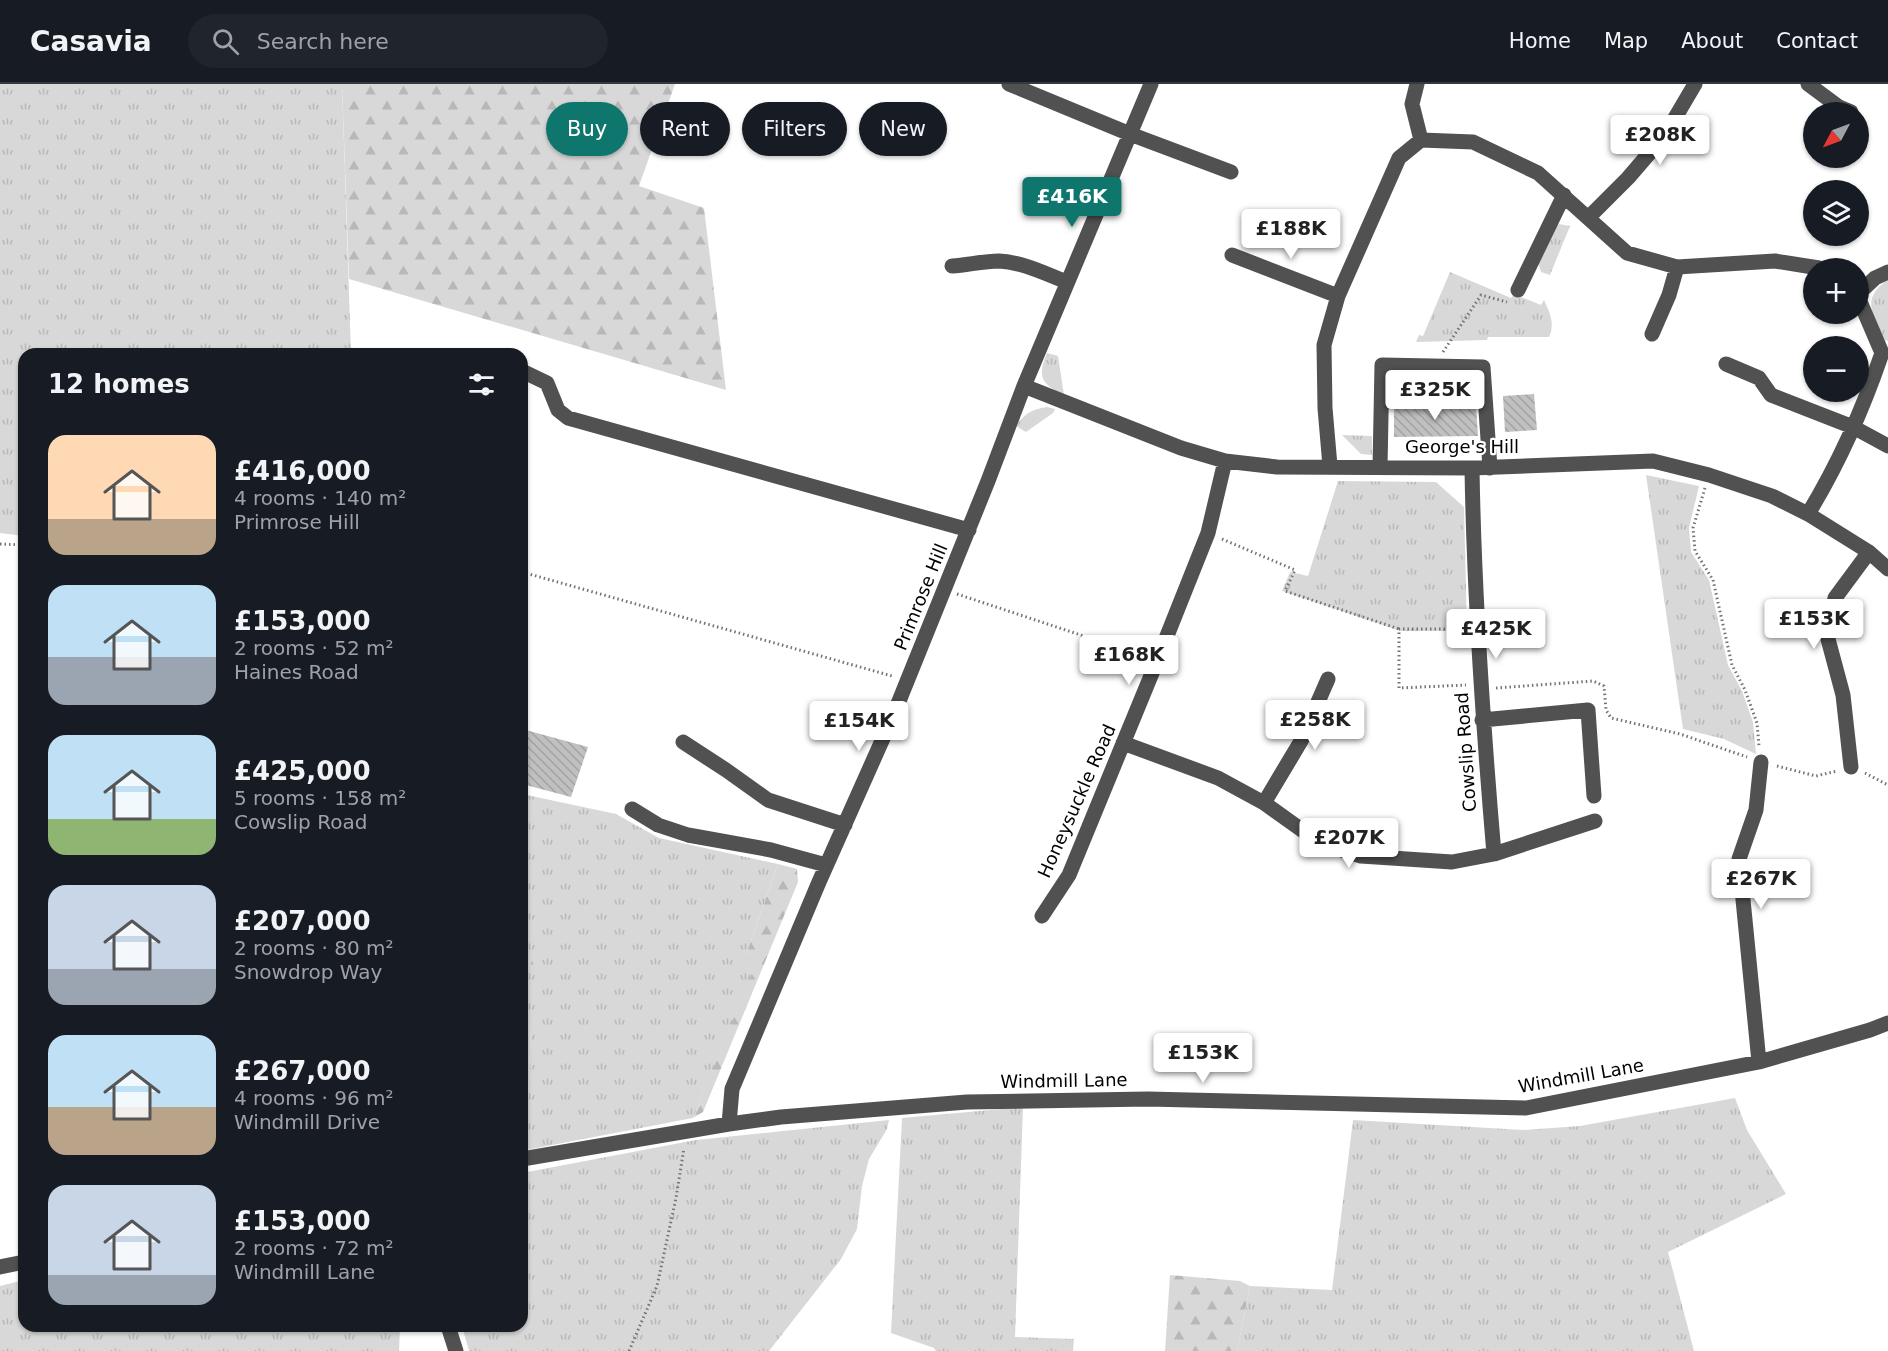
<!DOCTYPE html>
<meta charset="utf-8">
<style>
body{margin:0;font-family:"DejaVu Sans",sans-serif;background:#20242c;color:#f1f3f6;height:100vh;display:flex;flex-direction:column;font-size:22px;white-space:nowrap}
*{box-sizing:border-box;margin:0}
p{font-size:20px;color:#9ea1a6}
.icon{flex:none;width:33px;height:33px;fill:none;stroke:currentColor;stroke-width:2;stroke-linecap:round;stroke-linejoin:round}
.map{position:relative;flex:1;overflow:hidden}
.sheet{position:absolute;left:18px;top:264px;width:510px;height:984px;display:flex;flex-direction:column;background:#171b24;border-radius:18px;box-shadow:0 2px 4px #0004}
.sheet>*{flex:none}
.hud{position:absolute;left:546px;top:18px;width:570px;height:54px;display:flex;gap:12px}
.needle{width:39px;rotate:229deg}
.fabs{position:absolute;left:1803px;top:18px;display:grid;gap:12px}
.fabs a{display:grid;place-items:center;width:66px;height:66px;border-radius:50%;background:#171b24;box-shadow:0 2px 4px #0004;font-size:30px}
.price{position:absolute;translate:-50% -51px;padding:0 14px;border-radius:6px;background:#fff;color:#222;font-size:20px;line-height:39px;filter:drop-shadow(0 2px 3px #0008)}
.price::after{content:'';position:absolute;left:50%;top:36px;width:18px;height:14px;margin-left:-9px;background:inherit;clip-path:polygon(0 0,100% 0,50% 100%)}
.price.current{background:#0f766e;color:#fff}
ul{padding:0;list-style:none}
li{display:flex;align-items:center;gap:18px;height:150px;padding:0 30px}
li span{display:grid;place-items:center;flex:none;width:168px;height:120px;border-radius:18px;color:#555}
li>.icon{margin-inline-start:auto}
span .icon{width:72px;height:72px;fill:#fffc;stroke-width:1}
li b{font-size:26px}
h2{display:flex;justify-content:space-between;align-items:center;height:72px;padding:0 30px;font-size:26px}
.chip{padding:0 21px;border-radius:27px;background:#171b24;box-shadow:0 2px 4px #0004;font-size:21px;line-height:54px}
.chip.current{background:#0f766e;color:#fff}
header{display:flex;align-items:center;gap:36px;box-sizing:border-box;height:84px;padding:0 30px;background:#171b24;border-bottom:2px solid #363941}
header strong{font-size:28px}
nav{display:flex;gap:33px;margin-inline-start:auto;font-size:21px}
.search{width:420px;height:54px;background:#20242c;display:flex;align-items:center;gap:15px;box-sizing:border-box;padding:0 21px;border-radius:33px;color:#9ea1a6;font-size:22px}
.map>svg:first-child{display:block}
.grass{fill:url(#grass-tufts)}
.forest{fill:url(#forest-firs)}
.building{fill:url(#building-back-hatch)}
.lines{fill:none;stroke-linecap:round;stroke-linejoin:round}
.path{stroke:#737373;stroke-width:3;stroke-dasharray:1.5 3;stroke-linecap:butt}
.minor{stroke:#515151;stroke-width:15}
.labels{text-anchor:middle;stroke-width:4.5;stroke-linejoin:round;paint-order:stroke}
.street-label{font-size:18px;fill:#000;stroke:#fff}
</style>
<header>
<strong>Casavia</strong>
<div class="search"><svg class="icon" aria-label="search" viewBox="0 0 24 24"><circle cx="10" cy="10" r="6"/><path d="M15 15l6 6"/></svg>Search here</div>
<nav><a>Home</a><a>Map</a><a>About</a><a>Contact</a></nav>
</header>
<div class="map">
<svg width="1888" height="1267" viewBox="0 0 1888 1267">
<defs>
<pattern id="grass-tufts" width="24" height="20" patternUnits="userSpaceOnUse" patternTransform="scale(1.5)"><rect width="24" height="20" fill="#d8d8d8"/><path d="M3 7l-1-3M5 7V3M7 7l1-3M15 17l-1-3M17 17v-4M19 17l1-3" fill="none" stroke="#b8b8b8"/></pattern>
<pattern id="forest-firs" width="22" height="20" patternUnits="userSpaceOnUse" patternTransform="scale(1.5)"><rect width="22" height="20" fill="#d8d8d8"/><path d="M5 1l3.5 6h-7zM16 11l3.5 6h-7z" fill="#b8b8b8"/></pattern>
<pattern id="building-back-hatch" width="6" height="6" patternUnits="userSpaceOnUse" patternTransform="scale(1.5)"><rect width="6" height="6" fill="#c0c0c0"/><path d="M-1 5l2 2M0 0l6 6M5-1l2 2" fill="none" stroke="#a3a3a3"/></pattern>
</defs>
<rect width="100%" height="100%" fill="#fff"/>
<!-- grass -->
<path class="grass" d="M0 0H342L351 270H24V452L0 449Z
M1559 140 1570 142 1550 191 1541 188 1538 178 1551 148Z
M1450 188 1511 214 1514 210 1541 221 1544 216C1550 229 1555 239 1549 253H1488L1487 256 1416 258 1419 251 1423 252Z
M1888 196V257L1884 256C1873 232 1860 214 1888 196Z
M1047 269 1058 272 1064 311C1041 300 1037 293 1047 269Z
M1047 323 1055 325 1053 329 1026 348 1016 342C1024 330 1032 325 1047 323Z
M1342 351 1372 352V371L1361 370Z
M1646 391 1699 402 1689 444 1691 468 1709 496 1728 581 1742 607 1753 638 1756 670 1724 655 1683 645Z
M1338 397 1436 398 1464 423 1467 547H1401L1282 507 1290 488 1308 492Z
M522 710 616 730 659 754 778 780 747 868 758 877 693 1034 526 1066 531 942 522 940Z
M1735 1014 1747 1046 1786 1110 1668 1168 1694 1267H1237L1250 1202 1332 1206 1353 1036 1523 1046 1580 1042Z
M1023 1023 1015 1253 1074 1255 1073 1267H936L934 1264 891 1249 902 1034Z
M889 1036 887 1045 869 1075 862 1102 857 1145 841 1175 769 1267H469L462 1242H522V1089L696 1056Z
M24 1196V1242H400L399 1267H0V1202Z"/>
<!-- forest -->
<path class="forest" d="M342 0H675L639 102 704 124 726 306 349 195Z
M778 780 797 785 798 798 703 1028 693 1034 757 877 747 868Z
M522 853 534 881 522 883Z
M522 940 531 942 528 1023 522 1021Z
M1170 1191 1240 1197 1250 1202 1237 1267H1165Z"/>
<!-- building -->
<path class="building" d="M1534 310 1537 346 1505 348 1503 312Z
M1394 321H1476L1478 352 1394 353Z
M522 645 588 663 571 713 522 700Z"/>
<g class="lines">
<!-- path -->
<path class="path" d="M1443 268 1481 211 1507 218
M1705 404 1693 444 1695 467 1713 496 1732 581 1745 606 1757 639 1759 662
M1222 455 1295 486 1285 507 1399 545
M0 460 24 461
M522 488 892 592
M957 510 1144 572
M1463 545H1399V604L1466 601
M1496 604 1593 597 1604 602 1606 626 1611 634 1680 650 1747 673
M1777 682 1816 692 1837 687
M1865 689 1888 701
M629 1267 657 1202 676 1114 684 1064"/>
<!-- minor -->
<path class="minor" d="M1009 0 1130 50 1231 88
M1417 0 1412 20 1421 56
M1808 0 1839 23 1851 28
M1588 134 1628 94 1665 51 1695 0
M1232 171 1338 212
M952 182C968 181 983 177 999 177 1022 178 1046 190 1067 198
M1518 206 1564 111
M1858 210 1875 194 1888 188
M1652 250 1669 211 1677 183
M1726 280 1759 294 1771 311 1853 343 1888 362
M522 287 547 299 558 326 568 334 969 446
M1024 302 1181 364 1225 377 1277 383 1472 384 1653 377 1709 391 1772 412 1808 430 1869 468 1888 485
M1330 382 1325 324 1324 261 1338 212 1399 74 1421 56 1473 58 1538 89 1627 169 1677 183 1775 177 1819 184
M1380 383 1382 281 1483 283 1490 384
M1472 384C1474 513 1483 641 1494 770
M1808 430C1839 379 1863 325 1882 269L1858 213
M1482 636 1588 626 1594 712
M683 658 726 686 768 716 845 741
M1123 659 1218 694 1264 719 1320 759 1361 772 1452 778 1494 770 1595 737
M1851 683 1843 611 1828 555 1835 514 1869 468
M1264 719 1301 657 1328 595
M632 725 658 741 688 751 771 766 826 781
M1042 832 1069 791 1157 577 1208 449 1225 377
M1759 978 1739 775 1756 726 1761 678
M729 1040 732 1005 819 798 893 632 988 397 1024 302 1151 0
M522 1075 729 1040 781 1033 967 1018 1148 1015 1526 1024 1759 978 1870 946 1888 939
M0 1183 24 1178
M448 1242 456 1267"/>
</g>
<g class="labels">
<!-- street labels -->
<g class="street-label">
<text x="1462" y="369">George's Hill</text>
<text transform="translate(921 513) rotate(-68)" y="6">Primrose Hill</text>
<text transform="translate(1466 668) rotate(-94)" y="6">Cowslip Road</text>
<text transform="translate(1077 717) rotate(-66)" y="6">Honeysuckle Road</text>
<text transform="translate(1581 992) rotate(-10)" y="6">Windmill Lane</text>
<text transform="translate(1064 997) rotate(-1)" y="6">Windmill Lane</text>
</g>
</g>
</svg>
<div class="fabs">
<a><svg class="needle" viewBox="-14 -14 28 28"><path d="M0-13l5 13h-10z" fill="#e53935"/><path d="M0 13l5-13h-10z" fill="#9ea1a6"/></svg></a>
<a><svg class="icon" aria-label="layers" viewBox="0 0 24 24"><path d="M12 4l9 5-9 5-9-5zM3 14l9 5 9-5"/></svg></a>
<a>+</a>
<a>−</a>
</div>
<b class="price" style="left:1660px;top:82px">£208K</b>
<b class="price current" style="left:1072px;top:144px">£416K</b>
<b class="price" style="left:1291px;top:176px">£188K</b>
<b class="price" style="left:1435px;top:337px">£325K</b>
<b class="price" style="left:1814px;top:566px">£153K</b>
<b class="price" style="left:1496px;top:576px">£425K</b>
<b class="price" style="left:1129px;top:602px">£168K</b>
<b class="price" style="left:1315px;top:667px">£258K</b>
<b class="price" style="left:859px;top:668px">£154K</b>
<b class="price" style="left:1349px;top:785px">£207K</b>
<b class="price" style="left:1761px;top:826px">£267K</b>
<b class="price" style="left:1203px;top:1000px">£153K</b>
<div class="hud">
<a class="chip current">Buy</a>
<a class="chip">Rent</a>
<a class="chip">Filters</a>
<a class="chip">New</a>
</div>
<section class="sheet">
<h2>12 homes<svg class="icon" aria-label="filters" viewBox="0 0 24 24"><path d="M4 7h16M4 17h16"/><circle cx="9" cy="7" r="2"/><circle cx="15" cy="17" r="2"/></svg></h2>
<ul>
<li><span style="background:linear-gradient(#ffd9b3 70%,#b9a48a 0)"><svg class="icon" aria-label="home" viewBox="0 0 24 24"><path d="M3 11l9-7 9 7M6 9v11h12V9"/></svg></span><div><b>£416,000</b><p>4 rooms · 140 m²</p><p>Primrose Hill</p></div></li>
<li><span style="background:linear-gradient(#bfe0f5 60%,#9aa5b1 0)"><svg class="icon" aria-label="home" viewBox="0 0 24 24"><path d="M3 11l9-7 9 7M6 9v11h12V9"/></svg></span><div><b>£153,000</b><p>2 rooms · 52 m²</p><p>Haines Road</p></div></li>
<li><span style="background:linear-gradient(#bfe0f5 70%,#8fb573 0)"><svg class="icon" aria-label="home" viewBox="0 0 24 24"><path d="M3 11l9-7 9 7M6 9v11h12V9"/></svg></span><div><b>£425,000</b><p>5 rooms · 158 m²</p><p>Cowslip Road</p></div></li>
<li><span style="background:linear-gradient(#c9d6e8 70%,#9aa5b1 0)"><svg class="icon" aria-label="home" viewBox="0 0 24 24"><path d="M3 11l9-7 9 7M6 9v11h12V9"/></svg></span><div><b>£207,000</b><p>2 rooms · 80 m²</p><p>Snowdrop Way</p></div></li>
<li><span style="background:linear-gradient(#bfe0f5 60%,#b9a48a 0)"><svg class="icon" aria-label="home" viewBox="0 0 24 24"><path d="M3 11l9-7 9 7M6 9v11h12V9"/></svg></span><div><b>£267,000</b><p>4 rooms · 96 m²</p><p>Windmill Drive</p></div></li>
<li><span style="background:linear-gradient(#c9d6e8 75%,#9aa5b1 0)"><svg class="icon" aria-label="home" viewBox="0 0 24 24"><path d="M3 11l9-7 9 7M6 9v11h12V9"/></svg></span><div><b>£153,000</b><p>2 rooms · 72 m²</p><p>Windmill Lane</p></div></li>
</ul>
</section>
</div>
